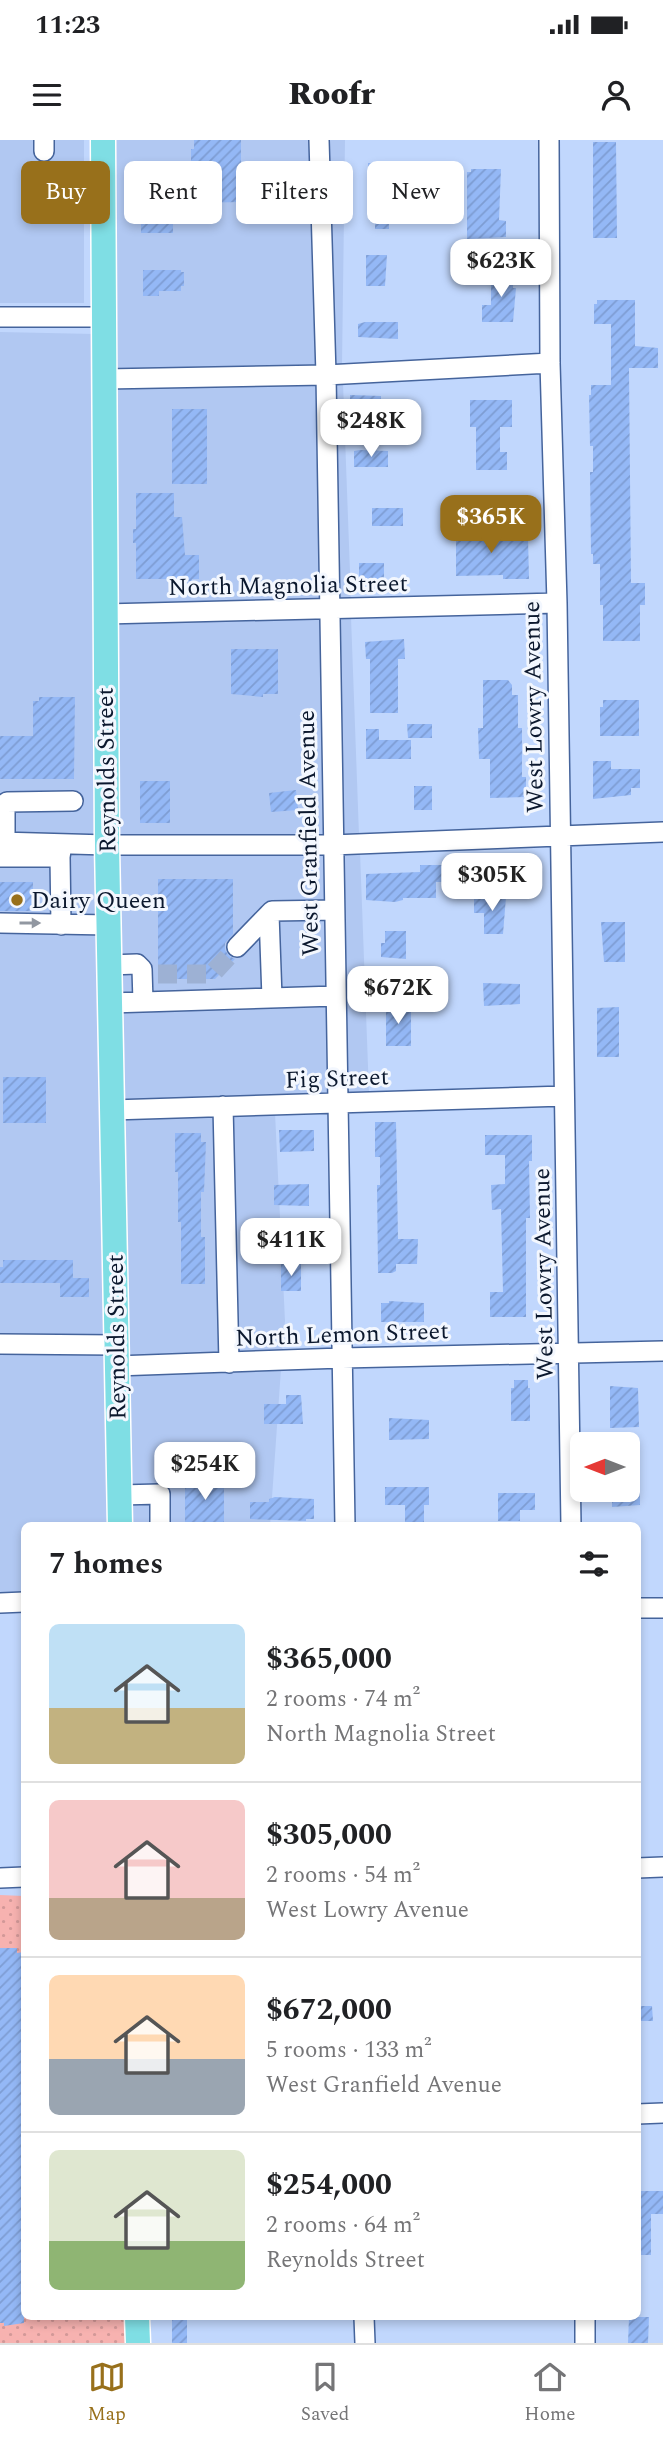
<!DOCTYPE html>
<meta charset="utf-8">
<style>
body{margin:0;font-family:Spectral,serif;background:#f2f2f2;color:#202124;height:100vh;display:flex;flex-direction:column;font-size:26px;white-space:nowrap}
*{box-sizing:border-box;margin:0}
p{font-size:23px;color:#757577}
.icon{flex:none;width:38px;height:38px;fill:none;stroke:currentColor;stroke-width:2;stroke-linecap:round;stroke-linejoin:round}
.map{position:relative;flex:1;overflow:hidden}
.sheet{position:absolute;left:21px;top:1382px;width:620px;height:798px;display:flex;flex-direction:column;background:#fff;border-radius:10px;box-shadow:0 4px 10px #0003}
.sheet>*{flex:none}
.guide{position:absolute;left:21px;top:21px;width:621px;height:63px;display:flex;gap:14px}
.needle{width:46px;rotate:270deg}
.controls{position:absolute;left:570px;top:1292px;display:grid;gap:14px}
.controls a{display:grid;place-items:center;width:70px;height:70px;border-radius:10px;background:#fff;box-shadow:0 4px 10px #0003;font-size:35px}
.price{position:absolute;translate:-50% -60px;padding:0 16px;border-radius:14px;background:#fff;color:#222;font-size:23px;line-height:46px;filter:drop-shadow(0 2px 4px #0008)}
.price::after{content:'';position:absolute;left:50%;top:42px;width:21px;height:16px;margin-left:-10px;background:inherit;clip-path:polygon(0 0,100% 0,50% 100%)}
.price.on{background:#98701b;color:#fff}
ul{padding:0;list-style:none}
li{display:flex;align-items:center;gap:21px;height:175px;padding:0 28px}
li+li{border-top:2px solid #e0e0e0}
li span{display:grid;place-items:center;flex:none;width:196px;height:140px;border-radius:10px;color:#555}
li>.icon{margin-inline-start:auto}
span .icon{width:84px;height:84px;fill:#fffc;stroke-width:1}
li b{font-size:30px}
h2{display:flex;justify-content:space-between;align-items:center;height:84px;padding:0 28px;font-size:30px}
.tag{padding:0 24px;border-radius:10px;background:#fff;box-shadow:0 4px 10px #0003;font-size:24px;line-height:63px}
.tag.on{background:#98701b;color:#fff}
.status{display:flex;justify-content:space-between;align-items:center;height:49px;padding:0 35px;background:#fff;direction:ltr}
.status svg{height:19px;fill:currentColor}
header{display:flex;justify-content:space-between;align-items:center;height:91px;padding:0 28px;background:#fff;font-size:32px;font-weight:800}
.tab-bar{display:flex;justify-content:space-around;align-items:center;height:98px;border-top:2px solid #e0e0e0;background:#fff;font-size:19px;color:#757577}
.tab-bar a{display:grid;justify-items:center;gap:4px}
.tab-bar .on{color:#98701b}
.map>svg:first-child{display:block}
.built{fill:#b1c8f2}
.park{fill:url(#park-dots)}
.building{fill:url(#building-hatch)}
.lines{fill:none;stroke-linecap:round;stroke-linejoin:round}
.minor-tunnel{stroke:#9db1d4;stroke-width:19;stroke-dasharray:19 10;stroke-linecap:butt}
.minor-casing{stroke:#45649c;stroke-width:22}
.major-casing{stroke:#fff;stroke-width:27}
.minor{stroke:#fff;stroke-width:19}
.major{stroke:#7fdee4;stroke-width:24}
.oneway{fill:#9197a1}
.poi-dot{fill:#98701b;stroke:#f3f7fe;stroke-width:2.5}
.labels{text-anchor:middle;stroke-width:6;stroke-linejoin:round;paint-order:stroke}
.street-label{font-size:24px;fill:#0b182e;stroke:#f3f7fe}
.poi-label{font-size:24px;fill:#0b182e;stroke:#f3f7fe;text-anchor:start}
</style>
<div class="status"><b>11:23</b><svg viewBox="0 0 49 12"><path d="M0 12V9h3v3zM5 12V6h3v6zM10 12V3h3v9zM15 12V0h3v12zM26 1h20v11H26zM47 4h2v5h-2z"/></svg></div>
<header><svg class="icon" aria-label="menu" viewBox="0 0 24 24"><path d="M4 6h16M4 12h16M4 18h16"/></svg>Roofr<svg class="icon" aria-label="person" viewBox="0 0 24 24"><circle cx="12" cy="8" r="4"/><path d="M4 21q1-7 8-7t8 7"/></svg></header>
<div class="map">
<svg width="663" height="2203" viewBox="0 0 663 2203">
<defs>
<pattern id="park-dots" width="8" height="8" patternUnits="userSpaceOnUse" patternTransform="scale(1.75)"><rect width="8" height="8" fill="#f7b2b0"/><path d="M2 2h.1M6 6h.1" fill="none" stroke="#d29898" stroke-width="1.8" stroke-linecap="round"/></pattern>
<pattern id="building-hatch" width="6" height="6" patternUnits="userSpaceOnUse" patternTransform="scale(1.75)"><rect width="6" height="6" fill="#94b8f6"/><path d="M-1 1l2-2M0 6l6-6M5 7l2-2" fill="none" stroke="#7e9dd3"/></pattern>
</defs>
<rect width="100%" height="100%" fill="#c1d7fd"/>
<!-- built -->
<path class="built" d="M0 0H84V163H0Z
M112 0H345L342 225 114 230Z
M0 192 94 194 97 696 0 693Z
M343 243 351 459 115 464V247Z
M351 477 359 695 117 696 115 482Z
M0 711 97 713 106 1196H0Z
M360 712 369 953 121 960 117 714Z
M275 973 285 1181 282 1212 126 1218 122 978Z
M0 1213 106 1214 110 1386H24V1456L0 1457Z
M281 1229 270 1386H130L126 1235Z"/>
<!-- park -->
<path class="park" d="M0 1755 24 1756V2177H128V2203H0Z"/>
<!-- building -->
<path class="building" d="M194 0H241V62L194 63V27H191V9H194Z
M593 2H616L617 98H593Z
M368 23H394V45H389V89H375V81H369Z
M471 29H501L499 80 506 81V97L467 99V32H471Z
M141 53H190V75H173V93H141V81H129V65H141Z
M366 115H387L385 146H366Z
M143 130H181V132H184V146H181V151H159V156H143Z
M491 133H513V148H516L513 182H482V165H491Z
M597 160H635V206L658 208V228H629L631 443H645V465H640V501H603V465H600V424H593V414H591L590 332H593V306H590L589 255H591V245H611V184H594V164H597Z
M365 182H398V199L358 197V184Z
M350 255 381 256V272L350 273Z
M470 260H512V287H500V312H507V330H476V287H470Z
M172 269H207V344H172Z
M360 310 388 311V327H354V311Z
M136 353H174V377H182L185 415H199V439H192V441H178V439H136V403H133V389H136Z
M372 368H403V386H372Z
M456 389H485V397H528L529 439H503V435L456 436Z
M359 423H384V441L359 442Z
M404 499 405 519H398V573H370V519H366L365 502Z
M231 509H278V554H263V557L231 554Z
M483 540H508L512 545V555H518V588H522V637H526V657L490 658V619H479L478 588H483Z
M39 557H75L74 639H0V596H33V561H39Z
M603 560H639V596H600V567H603Z
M407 584H432V598H408Z
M366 589H379V600H411V619H366Z
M593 621H611V629H640V648H631V655L593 659Z
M140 641H170V683H140Z
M414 646H432V670H414Z
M296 650 298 670 271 672 269 653Z
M420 725H444V742H436V758H403V760L395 762 366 760V734L420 732Z
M158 739H233V794L225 803V810L229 816 235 819 215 839H158Z
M0 742H33V771H0Z
M474 757H506L503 794H484V773H474Z
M601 782H625V822H604Z
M385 791H406V819L381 817V803H385Z
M483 843 520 844V864L484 866Z
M386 867H411V906H386Z
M619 867V917H597V868Z
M3 937H46V983H3Z
M375 982H396L398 1099H418L417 1124H396V1131L392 1133H378L377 1045H380V1017H375Z
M279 990H314V1011L280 1012Z
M175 993H201V1002H206L204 1052H201V1097H205V1144H181V1082H178V1032H175Z
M485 995H532V1021H529L530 1078H526V1177H490V1152H503L501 1069 492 1070 491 1045 505 1044V1015H485Z
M309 1044V1066L274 1065V1045Z
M3 1120H73V1138H89V1157H60V1143H0V1127H3Z
M281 1124H301V1151H281Z
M389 1161 424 1163V1182H381V1163H389Z
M514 1240H528V1248H530V1281H511V1248H514Z
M610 1246 638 1248 639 1287 610 1288Z
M286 1255H301L303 1284H264V1264H286Z
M389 1278 429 1280V1299L389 1300Z
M185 1338H224V1386H185Z
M385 1347H429V1365H424V1385H405V1365H385Z
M612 1349H640V1365L612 1367Z
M498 1353H535V1370H520V1381H498Z
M275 1357 314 1359V1379H306V1381L250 1379V1362H269V1359Z
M0 1808H17V1813L24 1812V2183L4 2186V2183H0Z
M637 1866H652L653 1881H637Z
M637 2051H663V2074H651V2115H637Z
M629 2177H649L648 2203H628Z
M172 2180H187V2203H172Z"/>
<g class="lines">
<!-- minor-tunnel -->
<path class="minor-tunnel" d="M158 834H212L237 807"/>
<defs>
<path id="minor" d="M44 0V11
M319 0 326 235 345 1386
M549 0 550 223 557 463 571 1386
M0 177H104
M105 239 326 235 550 223
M105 474 557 463
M0 702 107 705H332L663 692
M5 702V664L7 662 73 661
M0 717H60
M0 783 109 785
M61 785 60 717 62 704
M237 807 269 774
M109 825 137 824 142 829 143 862
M272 858 269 774 272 771 334 770
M110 863 336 856
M223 966 229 1223
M112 970 564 956
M0 1204 116 1205
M116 1226 342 1218 663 1211
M120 1355 160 1354V1386
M0 1463 24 1462
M637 1468H663
M637 1728 663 1727
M0 1738 24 1737
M637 1974 663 1973
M364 2177 365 2203
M585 2177V2203"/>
<path id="major" d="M103 0 107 705 120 1386
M137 2177 138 2203"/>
</defs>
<!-- minor casing -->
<use href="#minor" class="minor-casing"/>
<!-- major casing -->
<use href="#major" class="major-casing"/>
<!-- minor -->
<use href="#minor" class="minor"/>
<!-- major -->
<use href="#major" class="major"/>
</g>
<!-- one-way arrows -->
<defs><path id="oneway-solid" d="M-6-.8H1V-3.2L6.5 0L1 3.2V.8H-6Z" transform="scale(1.75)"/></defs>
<use class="oneway" href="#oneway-solid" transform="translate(30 783)"/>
<!-- markers -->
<circle class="poi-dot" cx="17" cy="760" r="7"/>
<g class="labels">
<!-- street labels -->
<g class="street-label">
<text transform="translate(288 445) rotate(-1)" y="8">North Magnolia Street</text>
<text transform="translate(533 567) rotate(-91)" y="8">West Lowry Avenue</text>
<text transform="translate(106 630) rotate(-91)" y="8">Reynolds Street</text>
<text transform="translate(308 693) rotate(-91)" y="8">West Granfield Avenue</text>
<text transform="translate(337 938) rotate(-2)" y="8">Fig Street</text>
<text transform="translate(543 1134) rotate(-91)" y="8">West Lowry Avenue</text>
<text transform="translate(342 1194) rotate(-2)" y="8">North Lemon Street</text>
<text transform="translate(116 1197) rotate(-91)" y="8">Reynolds Street</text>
</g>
<!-- poi labels -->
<g class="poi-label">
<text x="31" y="768">Dairy Queen</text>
</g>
</g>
</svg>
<div class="controls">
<a><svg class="needle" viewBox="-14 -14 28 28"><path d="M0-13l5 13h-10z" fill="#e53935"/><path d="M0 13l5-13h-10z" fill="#757577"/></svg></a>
</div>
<b class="price" style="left:501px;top:159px">$623K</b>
<b class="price" style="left:371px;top:319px">$248K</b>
<b class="price on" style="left:491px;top:415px">$365K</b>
<b class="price" style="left:492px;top:773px">$305K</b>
<b class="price" style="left:398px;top:886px">$672K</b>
<b class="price" style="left:291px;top:1138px">$411K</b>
<b class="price" style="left:205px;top:1362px">$254K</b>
<div class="guide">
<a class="tag on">Buy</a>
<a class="tag">Rent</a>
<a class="tag">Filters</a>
<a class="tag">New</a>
</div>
<section class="sheet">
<h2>7 homes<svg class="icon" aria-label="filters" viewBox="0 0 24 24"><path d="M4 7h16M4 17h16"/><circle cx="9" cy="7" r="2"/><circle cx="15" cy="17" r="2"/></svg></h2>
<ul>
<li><span style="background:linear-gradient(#bfe0f5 60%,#c2b280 0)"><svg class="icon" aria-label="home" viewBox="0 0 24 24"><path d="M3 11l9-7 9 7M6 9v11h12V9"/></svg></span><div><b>$365,000</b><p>2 rooms · 74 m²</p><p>North Magnolia Street</p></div></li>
<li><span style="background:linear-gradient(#f6c9c9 70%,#b9a48a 0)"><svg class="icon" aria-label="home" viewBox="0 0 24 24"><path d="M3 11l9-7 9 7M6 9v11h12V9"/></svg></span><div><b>$305,000</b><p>2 rooms · 54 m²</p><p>West Lowry Avenue</p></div></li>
<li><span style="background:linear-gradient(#ffd9b3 60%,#9aa5b1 0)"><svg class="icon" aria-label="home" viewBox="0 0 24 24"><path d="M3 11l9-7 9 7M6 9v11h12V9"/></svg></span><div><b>$672,000</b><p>5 rooms · 133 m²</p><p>West Granfield Avenue</p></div></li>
<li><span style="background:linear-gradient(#dfe7d0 65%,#8fb573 0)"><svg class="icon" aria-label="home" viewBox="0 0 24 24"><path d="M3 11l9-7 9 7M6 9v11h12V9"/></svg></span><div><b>$254,000</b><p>2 rooms · 64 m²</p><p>Reynolds Street</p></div></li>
</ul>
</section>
</div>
<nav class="tab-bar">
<a class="on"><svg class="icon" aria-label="map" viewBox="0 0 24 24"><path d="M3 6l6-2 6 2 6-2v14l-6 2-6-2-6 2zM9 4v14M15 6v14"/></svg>Map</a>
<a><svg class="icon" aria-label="saved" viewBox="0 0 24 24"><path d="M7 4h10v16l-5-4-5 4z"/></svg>Saved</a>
<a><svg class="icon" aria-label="home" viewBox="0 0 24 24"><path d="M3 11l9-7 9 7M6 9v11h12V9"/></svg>Home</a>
</nav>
